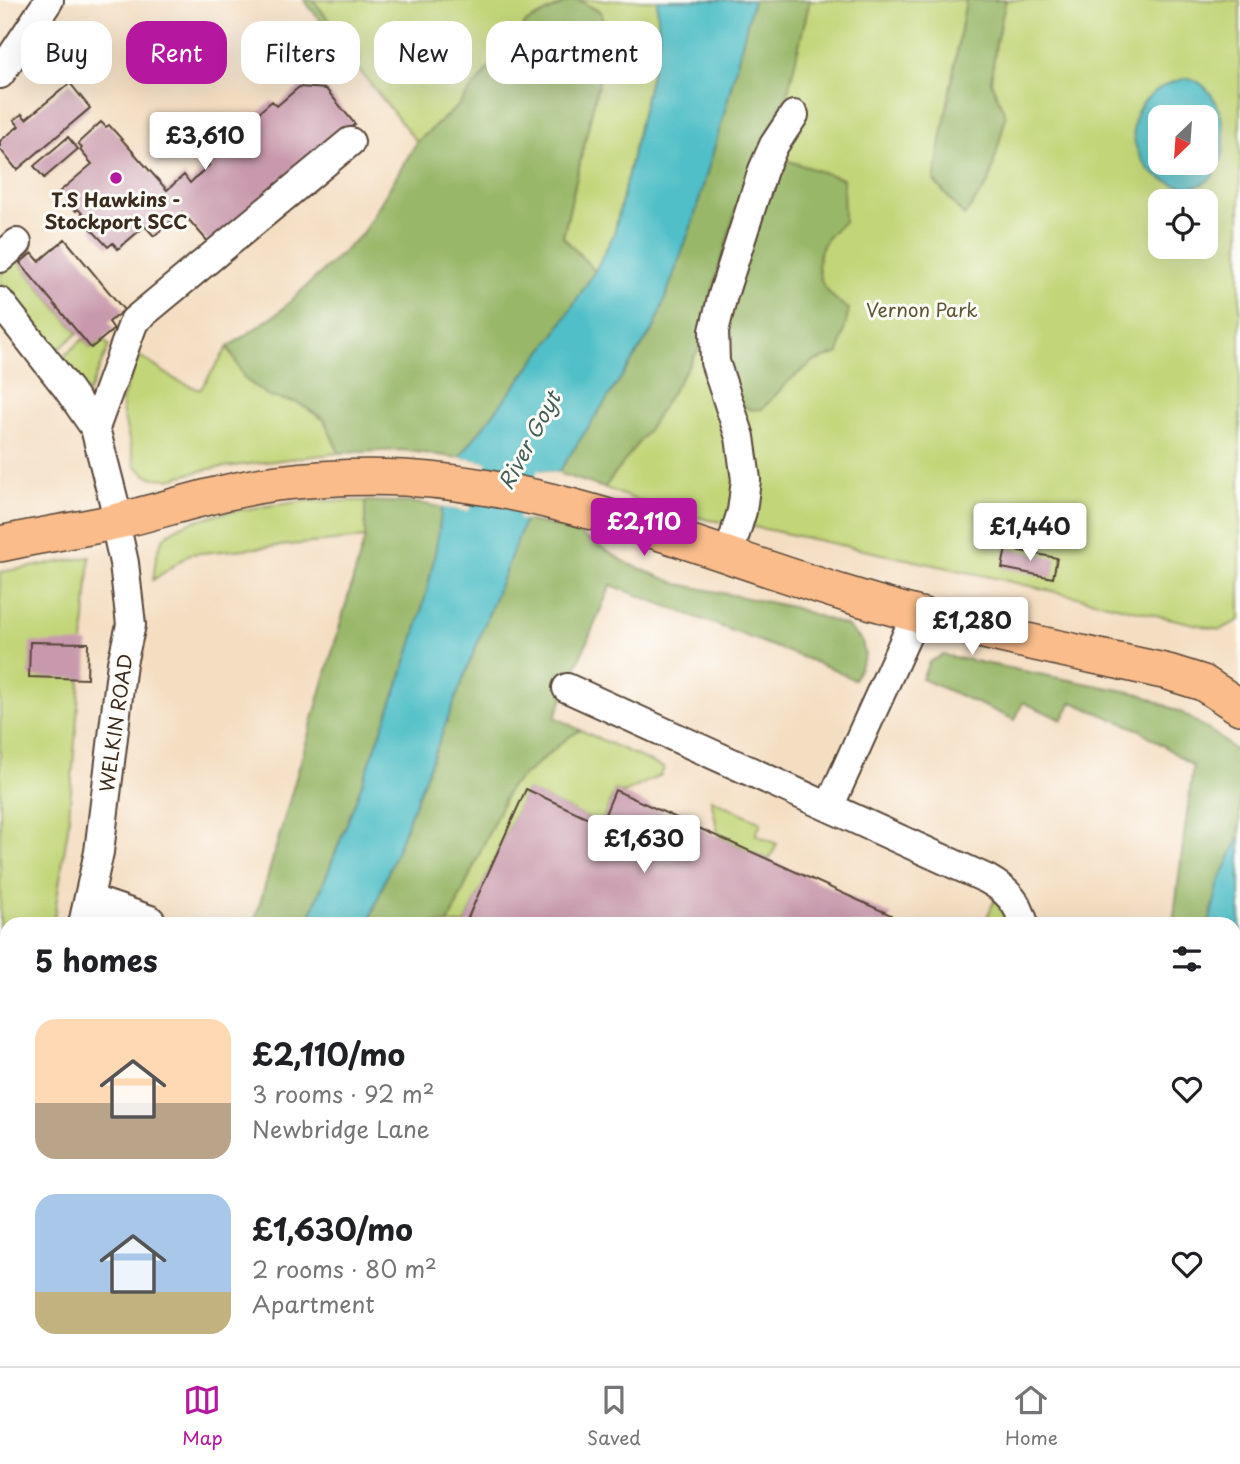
<!DOCTYPE html>
<meta charset="utf-8">
<style>
body{margin:0;font-family:"Playpen Sans",sans-serif;background:#f2f2f2;color:#202124;height:100vh;display:flex;flex-direction:column;font-size:26px;white-space:nowrap}
*{box-sizing:border-box;margin:0}
p{font-size:23px;color:#757577}
.icon{flex:none;width:38px;height:38px;fill:none;stroke:currentColor;stroke-width:2;stroke-linecap:round;stroke-linejoin:round}
.map{position:relative;flex:1;overflow:hidden}
.drawer{position:absolute;left:0px;top:917px;width:1241px;height:450px;display:flex;flex-direction:column;background:#fff;border-radius:21px 21px 0 0;box-shadow:0 7px 28px #0002}
.drawer>*{flex:none}
.guide{position:absolute;left:21px;top:21px;width:700px;height:63px;display:flex;gap:14px}
.needle{width:46px;rotate:205deg}
.buttons{position:absolute;left:1148px;top:105px;display:grid;gap:14px}
.buttons a{display:grid;place-items:center;width:70px;height:70px;border-radius:14px;background:#fff;box-shadow:0 7px 28px #0002;font-size:35px}
.price{position:absolute;translate:-50% -60px;padding:0 16px;border-radius:7px;background:#fff;color:#222;font-size:23px;line-height:46px;filter:drop-shadow(0 2px 4px #0008)}
.price::after{content:'';position:absolute;left:50%;top:42px;width:21px;height:16px;margin-left:-10px;background:inherit;clip-path:polygon(0 0,100% 0,50% 100%)}
.price.selected{background:#b5179e;color:#fff}
ul{padding:0;list-style:none}
li{display:flex;align-items:center;gap:21px;height:175px;padding:0 35px}
li span{display:grid;place-items:center;flex:none;width:196px;height:140px;border-radius:21px;color:#555}
li>.icon{margin-inline-start:auto}
span .icon{width:84px;height:84px;fill:#fffc;stroke-width:1}
li b{font-size:30px}
h2{display:flex;justify-content:space-between;align-items:center;height:84px;padding:0 35px;font-size:30px}
.pill{padding:0 24px;border-radius:21px;background:#fff;box-shadow:0 7px 28px #0002;font-size:24px;line-height:63px}
.pill.selected{background:#b5179e;color:#fff}
.menu{display:flex;justify-content:space-around;align-items:center;height:98px;border-top:2px solid #e0e0e0;background:#fff;font-size:19px;color:#757577}
.menu a{display:grid;justify-items:center;gap:4px}
.menu .selected{color:#b5179e}
.map>svg:first-child{display:block}
.green{fill:#c2d679;stroke:#7e804c;stroke-width:2;fill-rule:evenodd}
.forest{fill:#99b769;stroke:#6a7044;stroke-width:2}
.water{fill:#51bfc7;stroke:#467472;stroke-width:2;fill-rule:evenodd}
.pier{fill:#f4dec2}
.lines{fill:none;stroke-linecap:round;stroke-linejoin:round}
.river{stroke:#51bfc7;stroke-width:49}
.building{fill:#c899ac}
.minor-casing{stroke:#574537;stroke-width:32}
.major-casing{stroke:#574537;stroke-width:38}
.minor{stroke:#fff;stroke-width:28}
.major{stroke:#f9bc8a;stroke-width:35}
.poi-dot{fill:#b5179e;stroke:#fdfcf7;stroke-width:2.5}
.labels{text-anchor:middle;stroke-width:6;stroke-linejoin:round;paint-order:stroke}
.poi-label{font-size:19px;font-weight:bold;fill:#3b2a1e;stroke:#fdfcf7}
.park-label{font-size:19px;fill:#5d5535;stroke:#fdfcf7}
.street-label{font-size:19px;fill:#3b2a1e;stroke:#fdfcf7}
.water-label{font-size:21px;font-style:italic;fill:#435e59;stroke:#fdfcf7}
</style>
<div class="map">
<svg width="1240" height="1366" viewBox="0 0 1240 1366">
<rect width="100%" height="100%" fill="#fdfcf7"/>
<filter id="ink" filterUnits="userSpaceOnUse"><feTurbulence type="fractalNoise" baseFrequency=".0143" numOctaves="2"/><feDisplacementMap in="SourceGraphic" scale="14" xChannelSelector="R" yChannelSelector="G"/><feConvolveMatrix kernelMatrix="1 2 1 2 8 2 1 2 1" color-interpolation-filters="sRGB"/></filter>
<filter id="wash" filterUnits="userSpaceOnUse"><feTurbulence type="fractalNoise" baseFrequency=".00686" numOctaves="4" result="noise"/><feDisplacementMap in="SourceGraphic" scale="28" xChannelSelector="R" yChannelSelector="G"/><feGaussianBlur stdDeviation="1.57" result="paint"/><feColorMatrix in="noise" values="0 0 0 0 0 0 0 0 0 0 0 0 0 0 0 0 0 1.4 0 .05"/><feComposite in="paint" operator="in"/></filter>
<g filter="url(#wash)">
<rect width="100%" height="100%" fill="#f4dec2"/>
<!-- green -->
<path class="green" d="M313 0H571L527 22 458 106 417 142 357 67 360 60Z
M578 0H657L659 40 614 234 595 271 563 237 607 45 601 12Z
M753 0H1240V620L1220 630 986 576 760 528 709 520 636 500 585 480 558 473 693 221ZM1160 117H1206V163H1160ZM1160 201H1206V247H1160Z
M17 260 78 333 56 351 0 282V275Z
M83 339 91 348 103 339 109 346 88 394 62 358Z
M228 347 245 379 269 396 298 403 324 420 339 453 209 469 169 479 155 478 146 475 135 465 122 410V400L138 355 176 380 200 390Z
M306 501H365V538L190 554 153 580C155 566 156 549 164 538 181 514 276 505 306 501Z
M90 557 68 828 53 924H7V1087L0 1101V572Z
M580 730 664 768 661 775 624 793 615 790 601 824 526 790 465 924H448L509 788 566 739Z
M711 799 761 822 756 835 777 844 769 860 719 837Z
M995 899 1009 924H984Z
M1240 1241V1353L1234 1349V1252Z
M589 1360H746L749 1366H598Z"/>
<!-- forest -->
<path class="forest" d="M304 0H313L360 60 357 67Z
M571 0H578L601 12 607 45 563 237 595 271 553 337 459 458 402 450 339 453 324 419 298 403 270 397 245 379 228 347 278 313 362 234 417 142 458 106 527 22Z
M753 0H810L788 92 744 182 704 320 699 349 648 430 604 488 558 473 655 326 693 221 725 110Z
M966 0H1006L996 43 991 82 1006 116 989 182 964 216 934 181Z
M783 159 843 179 844 222C808 249 810 286 849 309L839 353 813 362 790 380 762 409 751 410 741 405 727 355 725 327 765 197Z
M365 501 418 503 442 507C434 582 410 654 385 724 360 791 334 858 307 924H254L365 538Z
M525 520 572 530 629 564 678 584 792 607 847 626 862 641 865 656 854 680 836 670 611 585 555 717 580 730 566 739 509 788 448 924H368Z
M943 655 1140 694 1182 713 1218 736 1240 755V836L1219 882 1209 924H1173L1193 766 1140 730 1072 702 1062 720 1023 702 1015 720 922 679 929 662Z
M1240 1080V1176L1234 1181V1099Z
M1234 1195 1240 1200V1241L1234 1252Z
M57 1360H274L278 1366H54Z
M340 1360H589L598 1366H343Z
M746 1360H1045L1041 1366H749Z
M1115 1360H1158L1155 1366H1111Z"/>
<!-- water -->
<path class="water" d="M657 0H753L725 110 693 221 655 326 558 473 459 458 553 337 595 271 614 234 659 40Z
M1189 78C1240 93 1237 212 1169 182 1159 178 1149 172 1144 163 1117 121 1145 85 1189 78ZM1206 117V163H1160V117Z
M442 507 525 520 368 924H307C334 858 360 791 384 724 410 654 434 582 442 507Z
M1240 836V1080L1234 1099V924H1209L1219 882Z
M274 1360H340L343 1366H278Z
M1045 1360H1115L1111 1366H1041Z"/>
<!-- pier -->
<path class="pier" d="M456 457 558 473H562L557 476 459 461Z
M440 504 526 517 528 521 439 507Z"/>
<g class="lines">
<!-- river -->
<path class="river" d="M469 576 513 465 547 407"/>
</g>
<g id="blocks">
<!-- building -->
<path class="building" d="M70 83 90 108 17 170 0 149V141L19 126 14 120 22 114 26 119Z
M299 87 326 89 355 124 210 244 182 212 154 236 145 226 118 249 113 243 108 247 91 229 94 226 78 209 76 211 59 192 92 164 80 150 82 148 78 143 101 122 106 127 109 125 167 190 184 175 190 183 209 165 205 159 272 101 277 106Z
M178 115 192 131 168 153 154 136Z
M68 137 78 149 44 178 34 166Z
M65 239 124 310 109 322 114 329 91 348 20 263 32 253 39 261Z
M1006 548 1057 558 1053 578 1002 568Z
M30 642 88 643 87 679 29 677Z
M526 789 601 824 615 790 891 915 889 922 895 924H465Z
M7 1245V1321L0 1318V1260Z
M0 1335 7 1339V1360H17L14 1366H0Z
M25 1360H50L46 1366H21Z
M1158 1360H1199L1195 1366H1155Z"/>
</g>
</g>
<g filter="url(#ink)">
<use href="#blocks" fill-opacity="0" stroke="#574537" stroke-width="2"/>
<g class="lines">
<defs>
<path id="minor" d="M0 74 49 0
M0 258 17 243
M0 302 68 389 95 428 115 506V522L124 563 131 625 122 663 99 852 83 924
M95 428 134 321 350 142
M728 557 742 511 746 480 740 437 715 362 714 331 723 295 763 170 774 145 794 115
M567 688 987 879C1007 890 1018 902 1024 924
M829 807 916 615
M89 899 150 920 153 924
M0 985 7 983
M0 1187 7 1173"/>
<path id="major" d="M0 544C39 535 79 530 118 521 171 508 223 490 277 483 318 478 362 476 404 478 555 486 702 550 846 594 951 627 1061 648 1168 672L1203 683 1240 707"/>
</defs>
<!-- minor casing -->
<use href="#minor" class="minor-casing"/>
<!-- major casing -->
<use href="#major" class="major-casing"/>
<!-- minor -->
<use href="#minor" class="minor"/>
<!-- major -->
<use href="#major" class="major"/>
</g>
</g>
<!-- markers -->
<circle class="poi-dot" cx="116" cy="178" r="7"/>
<g class="labels">
<!-- poi labels -->
<g class="poi-label">
<text x="116" y="207">T.S Hawkins -<tspan x="116" dy="22">Stockport SCC</tspan></text>
</g>
<!-- park labels -->
<g class="park-label">
<text x="922" y="317">Vernon Park</text>
</g>
<!-- street labels -->
<g class="street-label">
<text transform="translate(116 723) rotate(-82)" y="7">WELKIN ROAD</text>
</g>
<!-- water labels -->
<g class="water-label">
<text transform="translate(530 441) rotate(-62)" y="7">River Goyt</text>
</g>
</g>
</svg>
<div class="buttons">
<a><svg class="needle" viewBox="-14 -14 28 28"><path d="M0-13l5 13h-10z" fill="#e53935"/><path d="M0 13l5-13h-10z" fill="#757577"/></svg></a>
<a><svg class="icon" aria-label="locate" viewBox="0 0 24 24"><circle cx="12" cy="12" r="6"/><path d="M12 2v4M12 18v4M2 12h4M18 12h4"/></svg></a>
</div>
<b class="price" style="left:205px;top:172px">£3,610</b>
<b class="price selected" style="left:644px;top:558px">£2,110</b>
<b class="price" style="left:1030px;top:563px">£1,440</b>
<b class="price" style="left:972px;top:657px">£1,280</b>
<b class="price" style="left:644px;top:875px">£1,630</b>
<div class="guide">
<a class="pill">Buy</a>
<a class="pill selected">Rent</a>
<a class="pill">Filters</a>
<a class="pill">New</a>
<a class="pill">Apartment</a>
</div>
<section class="drawer">
<h2>5 homes<svg class="icon" aria-label="filters" viewBox="0 0 24 24"><path d="M4 7h16M4 17h16"/><circle cx="9" cy="7" r="2"/><circle cx="15" cy="17" r="2"/></svg></h2>
<ul>
<li><span style="background:linear-gradient(#ffd9b3 60%,#b9a48a 0)"><svg class="icon" aria-label="home" viewBox="0 0 24 24"><path d="M3 11l9-7 9 7M6 9v11h12V9"/></svg></span><div><b>£2,110/mo</b><p>3 rooms · 92 m²</p><p>Newbridge Lane</p></div><svg class="icon" aria-label="heart" viewBox="0 0 24 24"><path d="M12 20l-8-8c-3-5 5-10 8-4 3-6 11-1 8 4z"/></svg></li>
<li><span style="background:linear-gradient(#a9c7e8 70%,#c2b280 0)"><svg class="icon" aria-label="home" viewBox="0 0 24 24"><path d="M3 11l9-7 9 7M6 9v11h12V9"/></svg></span><div><b>£1,630/mo</b><p>2 rooms · 80 m²</p><p>Apartment</p></div><svg class="icon" aria-label="heart" viewBox="0 0 24 24"><path d="M12 20l-8-8c-3-5 5-10 8-4 3-6 11-1 8 4z"/></svg></li>
</ul>
</section>
</div>
<nav class="menu">
<a class="selected"><svg class="icon" aria-label="map" viewBox="0 0 24 24"><path d="M3 6l6-2 6 2 6-2v14l-6 2-6-2-6 2zM9 4v14M15 6v14"/></svg>Map</a>
<a><svg class="icon" aria-label="saved" viewBox="0 0 24 24"><path d="M7 4h10v16l-5-4-5 4z"/></svg>Saved</a>
<a><svg class="icon" aria-label="home" viewBox="0 0 24 24"><path d="M3 11l9-7 9 7M6 9v11h12V9"/></svg>Home</a>
</nav>
